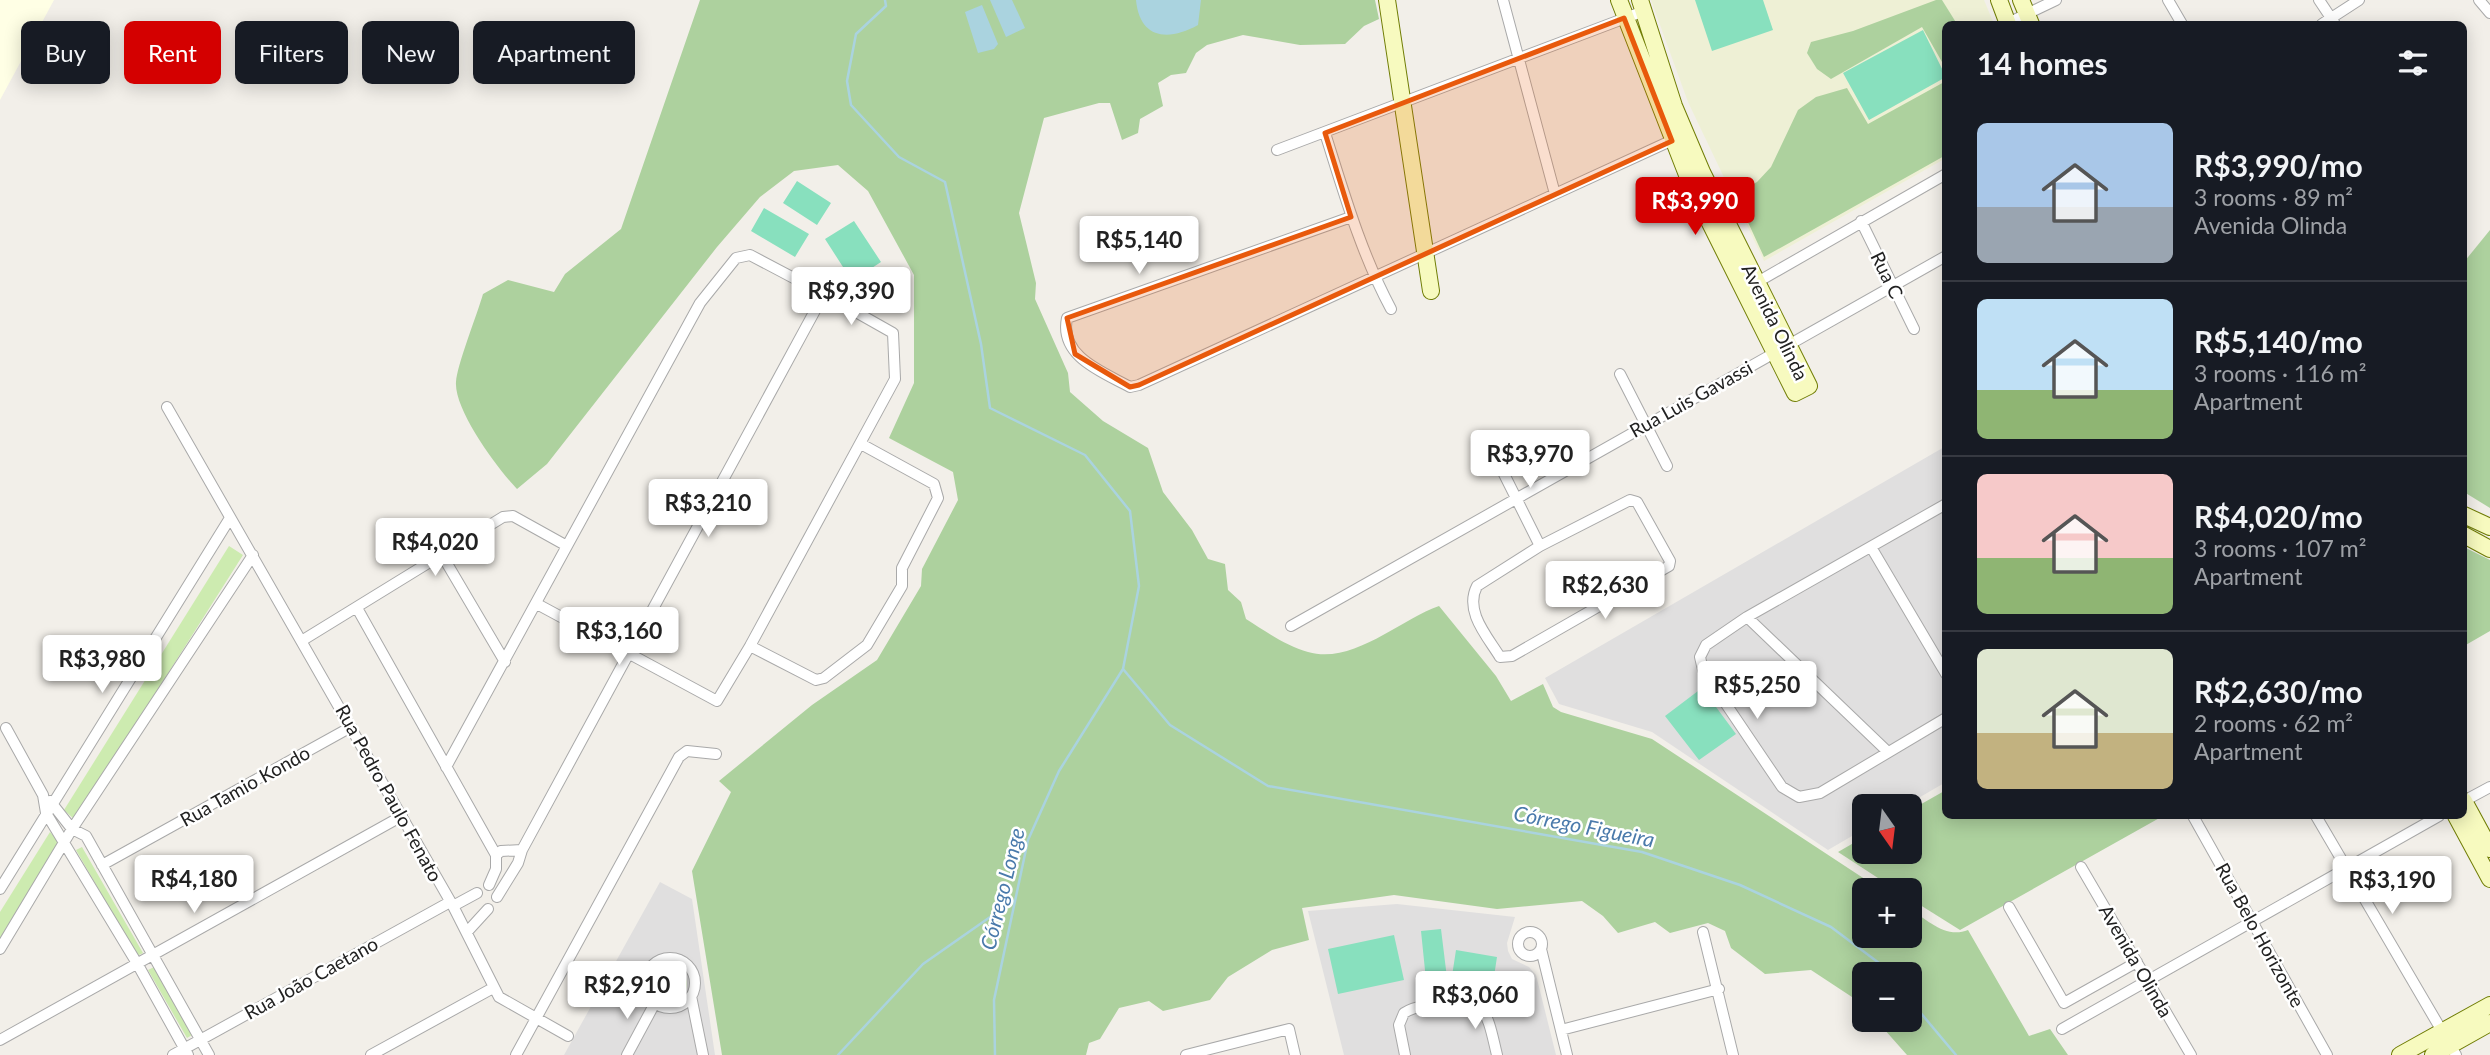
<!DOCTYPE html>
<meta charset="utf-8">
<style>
body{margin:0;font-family:Lato,sans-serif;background:#242831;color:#f1f3f6;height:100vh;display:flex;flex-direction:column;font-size:26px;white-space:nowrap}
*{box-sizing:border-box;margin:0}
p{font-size:23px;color:#9ea1a6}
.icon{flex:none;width:38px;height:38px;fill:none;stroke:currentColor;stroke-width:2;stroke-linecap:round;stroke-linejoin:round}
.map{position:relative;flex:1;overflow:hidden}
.panel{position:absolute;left:1942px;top:21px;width:525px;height:798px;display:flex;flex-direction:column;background:#171b24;border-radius:10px;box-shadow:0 4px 18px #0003}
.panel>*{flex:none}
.top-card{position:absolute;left:21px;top:21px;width:665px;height:63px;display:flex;gap:14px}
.needle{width:46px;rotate:166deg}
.buttons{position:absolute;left:1852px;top:794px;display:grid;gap:14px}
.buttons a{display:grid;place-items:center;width:70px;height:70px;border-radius:10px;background:#171b24;box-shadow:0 4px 18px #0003;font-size:35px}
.price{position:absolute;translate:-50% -60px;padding:0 16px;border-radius:7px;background:#fff;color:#222;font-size:23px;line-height:46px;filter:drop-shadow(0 2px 4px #0008)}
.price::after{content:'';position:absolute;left:50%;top:42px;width:21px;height:16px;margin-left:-10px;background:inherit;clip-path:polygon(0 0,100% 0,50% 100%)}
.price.current{background:#d40000;color:#fff}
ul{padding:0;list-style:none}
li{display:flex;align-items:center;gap:21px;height:175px;padding:0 35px}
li+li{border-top:2px solid #363941}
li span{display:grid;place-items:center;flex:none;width:196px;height:140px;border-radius:10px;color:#555}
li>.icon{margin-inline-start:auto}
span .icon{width:84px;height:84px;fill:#fffc;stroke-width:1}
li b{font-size:30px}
h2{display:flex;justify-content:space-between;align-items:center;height:84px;padding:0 35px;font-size:30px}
.pill{padding:0 24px;border-radius:10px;background:#171b24;box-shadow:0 4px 18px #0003;font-size:24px;line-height:63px}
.pill.current{background:#d40000;color:#fff}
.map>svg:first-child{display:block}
.residential{fill:#e0dfdf}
.education{fill:#ffffe5}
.farmland{fill:#eef0d5}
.grass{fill:#cdebb0}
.forest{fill:#add19e}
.pitch{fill:#88e0be}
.water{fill:#aad3df}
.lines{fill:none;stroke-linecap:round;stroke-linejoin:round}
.stream{stroke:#aad3df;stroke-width:2.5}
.street-casing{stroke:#a9a9a9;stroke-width:12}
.secondary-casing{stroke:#707d05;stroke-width:18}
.street{stroke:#fff;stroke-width:10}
.secondary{stroke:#f7fabf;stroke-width:16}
.marked{fill:#e8590c;fill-opacity:0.2;stroke:#e8590c;stroke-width:5;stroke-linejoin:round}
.labels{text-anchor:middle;stroke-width:5;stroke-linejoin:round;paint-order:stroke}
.street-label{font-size:19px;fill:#222;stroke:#fff}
.water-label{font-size:21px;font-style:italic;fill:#4a7aab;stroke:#fff}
</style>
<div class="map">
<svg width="2490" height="1055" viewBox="0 0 2490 1055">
<rect width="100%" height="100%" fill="#f2efe9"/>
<!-- residential -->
<path class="residential" d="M1946 446V782L1903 807H1864V829L1828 850 1652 732 1559 704 1545 678Z
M660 882 692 899 715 1055H564Z
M1397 904 1515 917 1507 943 1508 951 1512 959 1529 967 1536 975 1556 1055H1344L1308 911Z"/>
<!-- education -->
<path class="education" d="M0 0H54L0 100Z"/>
<!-- farmland -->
<path class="farmland" d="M1651 0H1984L1994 24H1946V158L1764 261 1688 102Z"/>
<!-- grass -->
<path class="grass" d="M229 546 243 555 75 820 64 810Z
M50 832 59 842 0 938V912Z
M82 847 143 953 137 956 76 850Z
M154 967 192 1035 187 1038 148 970Z
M655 984a16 16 0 1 1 32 0a16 16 0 1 1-32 0Z"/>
<!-- forest -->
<path class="forest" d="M700 0H1375L1379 19 1364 26 1345 44 1300 45 1243 35 1207 45 1196 53 1186 73 1171 75 1158 83 1163 106 1140 119 1138 133 1122 140 1110 103H1099L1044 118 1019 213 1036 283 1035 299 1068 373 1070 392 1103 421 1148 448 1163 492 1192 530 1208 559 1225 564 1228 590 1241 602 1246 619C1265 631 1286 646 1308 652 1353 665 1399 620 1439 606L1496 676 1511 701 1543 684 1553 707 1561 712 1652 739 1883 891H1864V936H1909V908C1927 920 1946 939 1968 930L2029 1036 2050 1029 2068 1055H1907L1876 1020H1909V975H1864V1008L1852 997 1811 970 1765 974 1731 948 1725 931 1708 923 1670 933 1655 922 1618 933 1603 916 1582 901 1497 909 1394 895 1302 908 1309 940 1272 950 1228 977 1210 1000 1163 1011 1149 1001 1119 1008 1100 1039 1089 1043 1086 1055H722L692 871 731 792 719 781 812 705 877 660 921 586 922 569 958 500 953 472 889 438 914 383V275L868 191 838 165 794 171 760 197 717 247 547 464 517 489C498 469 454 410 456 382 457 365 477 315 483 294L508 280 554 292 565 274 621 229Z
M1936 0H1942L1957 24H1946V69L1922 27 1831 79 1817 69 1807 53 1811 42 1853 31Z
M1946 81V155L1764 257 1735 194 1757 182 1771 167 1798 110 1816 97 1847 88 1868 124Z
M2490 230V508L2464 492V262Z
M2464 547 2490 560V631L2464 646Z
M1946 790V816H2163L1960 930 1909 898V891H1898L1838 852 1864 837V852H1909V811Z"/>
<!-- pitch -->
<path class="pitch" d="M1695 0H1763L1773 30 1712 51Z
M1923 30 1946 77 1869 120 1843 73Z
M797 181 831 203 817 225 783 203Z
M764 208 809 234 795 257 751 231Z
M854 221 881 262 852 281 825 239Z
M1702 688 1736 734 1699 760 1665 716Z
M1441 929 1447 978 1426 980 1421 931Z
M1394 935 1404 980 1338 994 1328 949Z
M1456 950 1497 957 1493 983 1452 976Z"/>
<!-- water -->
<path class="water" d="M990 0H1012L1025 28 1006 37Z
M1136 0H1201L1198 25C1169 41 1140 40 1136 0Z
M982 5 998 44 994 49 978 53 965 12Z"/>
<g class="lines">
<!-- stream -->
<path class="stream" d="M885 0 886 6 856 34 847 81 851 105 899 157 945 182 981 344 990 408 1085 455 1130 511 1139 586 1123 669 1170 725 1268 786 1642 852 1740 885 1831 927 1883 966 1890 975
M1909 999 1956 1055
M838 1055 923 964 1013 901
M995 1055 994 1000 1028 840 1059 771 1123 669"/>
<defs>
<path id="street" d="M1503 0 1555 194
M2168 0 2182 24
M2319 0 2335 24
M2479 0 2490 13
M2008 23 2056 0
M2322 24 2359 0
M1325 133C1344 193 1361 253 1391 309
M1277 150 1644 11
M1351 217 1067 318C1059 357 1103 372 1130 387L1139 385 1677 138
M1861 221 1914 329
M1754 284 1946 174
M1620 374 1667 466
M167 407 453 906 499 997 568 1036
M1491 448 1540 546
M1630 500 1637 502 1670 561 1669 566 1512 656 1500 657C1487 636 1464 611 1477 586L1540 546Z
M1946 504 1747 617 1706 645 1700 657 1703 670 1782 787 1799 797 1820 793 1946 718
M1871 547 1946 674
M442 555 505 662
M537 604 717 701 750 646 895 379 893 333 824 294
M357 608 496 855
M1747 617 1888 752
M1291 626 1946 256
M303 640 503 517 513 516 567 546
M750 646 816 680 824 678 867 645 902 586V568L938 498 934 484 861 444
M6 728 43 795 46 813 138 965 188 1055
M446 767 700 303 736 258 750 255 824 294 522 850 501 851 496 855V869L489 885
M50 801 72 829 86 836 209 1055
M2464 801 2490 787
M2193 816 2327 1055
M2316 816 2456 1055
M102 865 351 727
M2081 867 2191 1055
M0 889 230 518
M497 897 518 863 522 850
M453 906 477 893
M2009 907 2064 1003 2137 962
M1518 944a12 12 0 1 1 24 0a12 12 0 1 1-24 0Z
M467 932 488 909
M1703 932 1733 1055
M0 949 72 829 253 555
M1541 949 1567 1055
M645 983a25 25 0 1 1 50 0a25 25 0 1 1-50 0Z
M691 996 703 1055
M2062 1029 2439 816
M1561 1030 1719 989
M0 1040 402 816
M173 1055 450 902
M371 1055 493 988
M516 1055 679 757 687 751 716 754
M627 1055 655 1003
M1186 1055 1289 1029 1295 1055
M1405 1055 1399 1025 1404 1013C1414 1006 1428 1005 1440 1002 1487 992 1488 1018 1497 1055"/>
<path id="secondary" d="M1387 0 1431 291
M1619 0 1691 185 1795 393 1809 386 1702 172 1674 106 1640 0
M1999 0 2008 24
M2021 0 2031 24
M2464 515 2490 527
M2464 535 2490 549
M2464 801 2490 849
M2456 816 2490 879
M2400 1055 2490 1005
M2433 1055 2490 1023"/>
</defs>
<!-- street casing -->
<use href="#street" class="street-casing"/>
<!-- secondary casing -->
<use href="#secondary" class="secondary-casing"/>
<!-- street -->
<use href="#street" class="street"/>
<!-- secondary -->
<use href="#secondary" class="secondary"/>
</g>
<!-- marked area -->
<path class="marked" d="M1624 18 1672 141 1139 385 1130 387 1075 354 1067 318 1351 217 1325 133Z"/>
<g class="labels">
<!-- street labels -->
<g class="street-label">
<text transform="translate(1887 275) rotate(64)" y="7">Rua C</text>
<text transform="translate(1775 322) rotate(64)" y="7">Avenida Olinda</text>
<text transform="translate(1691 399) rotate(-29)" y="7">Rua Luis Gavassi</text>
<text transform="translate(245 786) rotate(-29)" y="7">Rua Tamio Kondo</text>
<text transform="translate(389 793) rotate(61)" y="7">Rua Pedro Paulo Fenato</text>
<text transform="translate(2260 935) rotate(61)" y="7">Rua Belo Horizonte</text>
<text transform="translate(2136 961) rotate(60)" y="7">Avenida Olinda</text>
<text transform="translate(311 978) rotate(-29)" y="7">Rua João Caetano</text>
</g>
<!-- water labels -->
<g class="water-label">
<text transform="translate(1584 827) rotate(11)" y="7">Córrego Figueira</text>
<text transform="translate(1003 889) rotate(-76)" y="7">Córrego Longe</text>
</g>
</g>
</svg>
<div class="buttons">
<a><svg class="needle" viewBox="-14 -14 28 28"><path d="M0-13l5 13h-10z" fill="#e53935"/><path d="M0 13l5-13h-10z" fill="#9ea1a6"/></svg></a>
<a>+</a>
<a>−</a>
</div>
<b class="price current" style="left:1695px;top:237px">R$3,990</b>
<b class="price" style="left:1139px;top:276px">R$5,140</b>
<b class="price" style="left:851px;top:327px">R$9,390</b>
<b class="price" style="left:1530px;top:490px">R$3,970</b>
<b class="price" style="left:708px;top:539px">R$3,210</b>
<b class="price" style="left:435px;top:578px">R$4,020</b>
<b class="price" style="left:1605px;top:621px">R$2,630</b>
<b class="price" style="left:619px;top:667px">R$3,160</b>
<b class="price" style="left:102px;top:695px">R$3,980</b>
<b class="price" style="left:1757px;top:721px">R$5,250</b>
<b class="price" style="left:194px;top:915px">R$4,180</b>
<b class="price" style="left:2392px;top:916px">R$3,190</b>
<b class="price" style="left:627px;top:1021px">R$2,910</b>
<b class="price" style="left:1475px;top:1031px">R$3,060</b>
<div class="top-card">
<a class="pill">Buy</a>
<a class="pill current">Rent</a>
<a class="pill">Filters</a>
<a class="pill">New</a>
<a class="pill">Apartment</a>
</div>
<section class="panel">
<h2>14 homes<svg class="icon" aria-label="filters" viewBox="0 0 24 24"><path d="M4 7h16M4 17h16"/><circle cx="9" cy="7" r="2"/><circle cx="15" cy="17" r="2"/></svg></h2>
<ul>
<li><span style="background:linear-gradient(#a9c7e8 60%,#9aa5b1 0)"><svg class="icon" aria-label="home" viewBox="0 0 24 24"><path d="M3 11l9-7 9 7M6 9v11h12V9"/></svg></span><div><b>R$3,990/mo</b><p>3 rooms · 89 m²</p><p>Avenida Olinda</p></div></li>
<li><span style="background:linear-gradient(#bfe0f5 65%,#8fb573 0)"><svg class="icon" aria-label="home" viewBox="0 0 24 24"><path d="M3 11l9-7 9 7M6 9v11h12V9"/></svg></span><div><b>R$5,140/mo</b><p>3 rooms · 116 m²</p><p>Apartment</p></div></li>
<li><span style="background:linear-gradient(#f6c9c9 60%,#8fb573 0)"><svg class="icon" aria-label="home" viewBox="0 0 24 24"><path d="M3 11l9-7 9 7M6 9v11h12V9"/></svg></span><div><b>R$4,020/mo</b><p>3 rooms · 107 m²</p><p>Apartment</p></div></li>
<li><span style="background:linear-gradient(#dfe7d0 60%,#c2b280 0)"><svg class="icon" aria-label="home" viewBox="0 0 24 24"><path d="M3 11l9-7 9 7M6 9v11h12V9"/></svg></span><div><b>R$2,630/mo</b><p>2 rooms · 62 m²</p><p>Apartment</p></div></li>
</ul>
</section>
</div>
